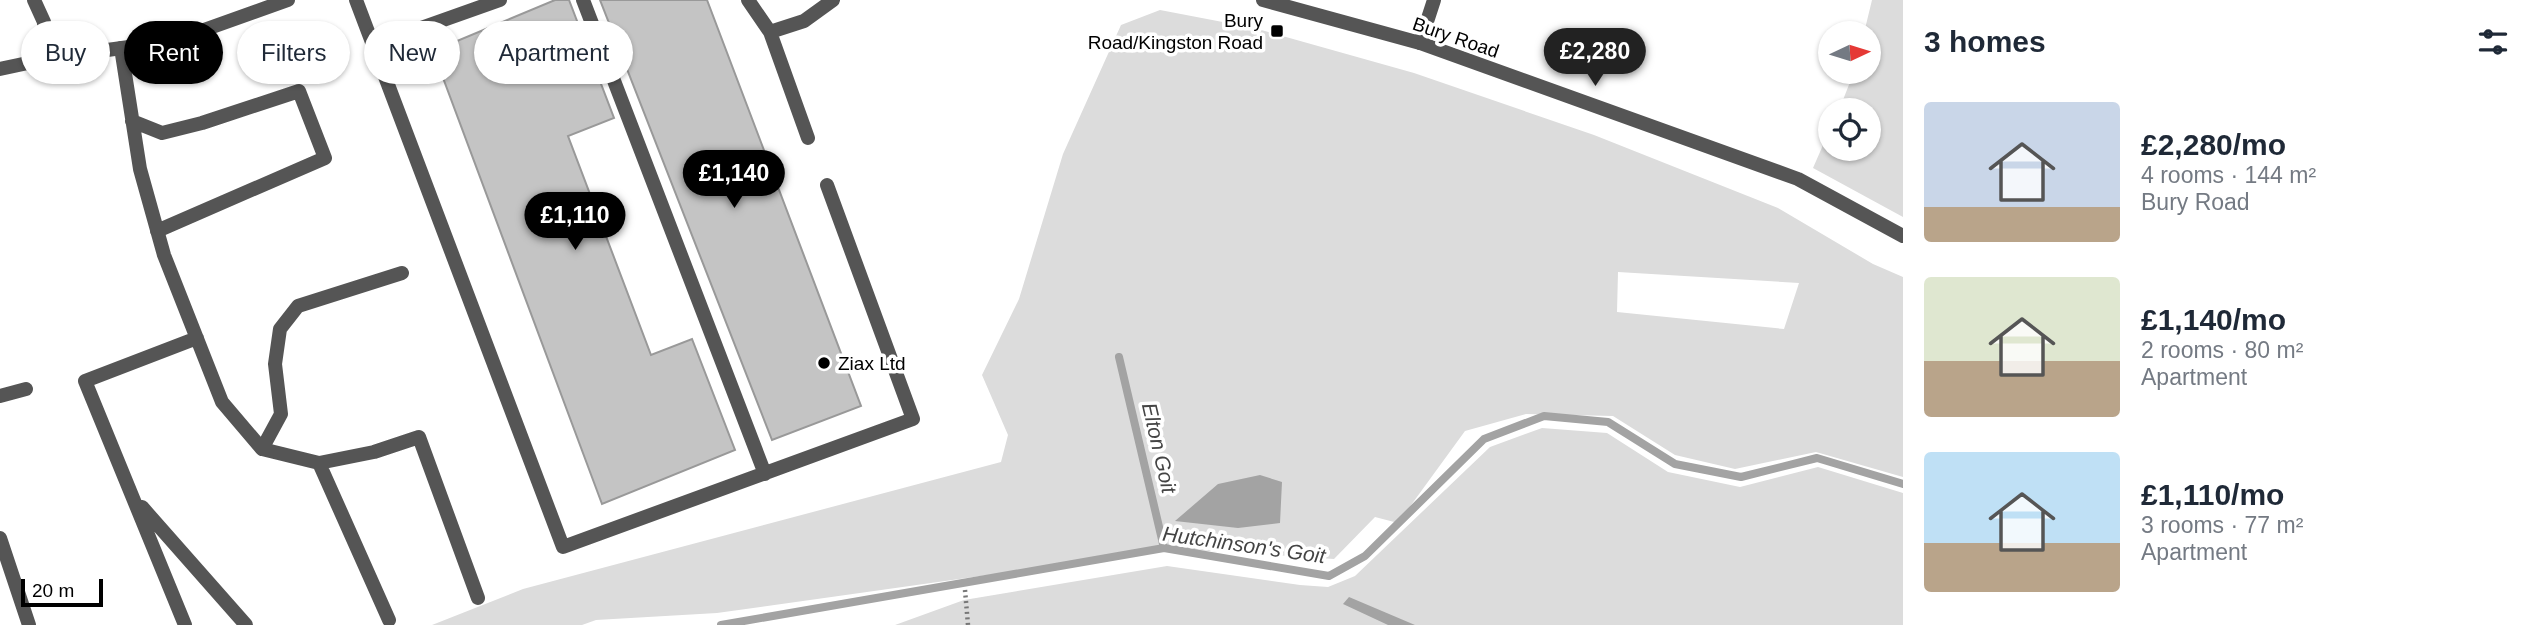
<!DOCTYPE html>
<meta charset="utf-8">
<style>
body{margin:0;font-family:Helvetica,sans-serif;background:#f6f6f7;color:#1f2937;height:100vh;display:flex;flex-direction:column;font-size:26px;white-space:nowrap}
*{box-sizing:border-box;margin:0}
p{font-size:23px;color:#747a83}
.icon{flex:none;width:38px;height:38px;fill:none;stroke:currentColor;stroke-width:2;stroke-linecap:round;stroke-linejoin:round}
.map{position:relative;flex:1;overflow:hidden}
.side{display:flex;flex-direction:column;background:#fff;width:630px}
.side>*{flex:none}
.banner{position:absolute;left:21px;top:21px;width:665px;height:63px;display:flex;gap:14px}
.needle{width:46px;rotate:86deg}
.fabs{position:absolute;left:1818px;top:21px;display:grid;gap:14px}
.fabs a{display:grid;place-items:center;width:63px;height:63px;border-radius:50%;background:#fff;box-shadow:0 2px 5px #0004;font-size:35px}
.scale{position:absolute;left:21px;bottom:18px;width:82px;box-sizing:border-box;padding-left:7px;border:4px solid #000;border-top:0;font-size:19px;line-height:24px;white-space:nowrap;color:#000;-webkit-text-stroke:5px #fff;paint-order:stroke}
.price{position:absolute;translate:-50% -60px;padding:0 16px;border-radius:24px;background:#000;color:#fff;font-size:23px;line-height:46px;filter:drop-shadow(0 2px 4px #0008)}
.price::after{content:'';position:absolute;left:50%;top:42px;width:21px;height:16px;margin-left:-10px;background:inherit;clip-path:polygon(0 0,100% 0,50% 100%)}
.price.selected{background:#222;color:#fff}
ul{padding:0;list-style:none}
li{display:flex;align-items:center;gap:21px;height:175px;padding:0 21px}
li span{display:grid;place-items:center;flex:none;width:196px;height:140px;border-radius:7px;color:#555}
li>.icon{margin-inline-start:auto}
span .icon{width:84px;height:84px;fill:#fffc;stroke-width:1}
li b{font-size:30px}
h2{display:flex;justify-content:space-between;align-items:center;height:84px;padding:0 21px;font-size:30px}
.tag{padding:0 24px;border-radius:32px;background:#fff;box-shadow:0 2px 5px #0004;font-size:24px;line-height:63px}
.tag.selected{background:#000;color:#fff}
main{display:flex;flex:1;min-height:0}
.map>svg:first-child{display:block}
.green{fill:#dcdcdc;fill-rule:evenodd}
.water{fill:#a3a3a3}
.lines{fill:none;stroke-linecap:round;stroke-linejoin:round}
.stream{stroke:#a3a3a3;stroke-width:8}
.building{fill:#c4c4c4;stroke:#999;stroke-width:2}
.path{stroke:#777;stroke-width:4.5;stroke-dasharray:2 3.5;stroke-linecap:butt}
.service{stroke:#555;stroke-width:14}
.minor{stroke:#555;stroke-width:14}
.tertiary{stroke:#555;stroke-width:14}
.poi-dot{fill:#000;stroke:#fff;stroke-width:2.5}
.labels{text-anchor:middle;stroke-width:7;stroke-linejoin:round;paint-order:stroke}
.poi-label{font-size:19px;fill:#000;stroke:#fff;text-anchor:end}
.street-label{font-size:19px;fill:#000;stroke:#fff}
.water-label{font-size:21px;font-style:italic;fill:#444;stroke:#fff}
</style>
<main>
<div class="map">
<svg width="1903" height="625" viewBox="0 0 1903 625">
<rect width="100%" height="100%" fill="#fff"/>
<!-- green -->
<path class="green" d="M1872 0H1903V217L1813 168 1830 129V149H1869V110H1839L1854 72H1869V33H1864Z
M1160 10 1254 28 1414 73 1594 135 1778 208 1873 264 1903 277V477L1816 452 1735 469 1675 455 1613 416 1526 414 1465 431 1398 523 1375 517 1334 559 1164 548 1094 560 717 613 596 620 582 625H432L523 589 1001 462 1008 435 982 375 1019 299 1063 154 1121 25ZM1618 272 1799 283 1784 329 1617 312Z
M1542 428 1607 433 1668 472 1740 487 1818 467 1903 493V625H895L964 600 1167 566 1300 585 1328 587 1355 576 1490 447Z"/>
<!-- water -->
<path class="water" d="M1260 475 1282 482 1280 523 1238 528 1175 521 1218 484Z
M1349 597 1415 625H1388L1343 604Z"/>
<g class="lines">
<!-- stream -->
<path class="stream" d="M1119 357 1164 548
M721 625 1164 548 1329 576 1365 556 1484 439 1544 416 1608 422 1675 464 1741 477 1817 458 1903 484"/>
</g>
<!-- building -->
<path class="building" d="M555 0H569L614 118 568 136 651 355 692 339 735 450 602 504 433 51Z
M600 0H707L861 406 772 440Z"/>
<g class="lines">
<!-- path -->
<path class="path" d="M965 590 968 625"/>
<!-- service -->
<path class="service" d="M34 0 44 22 45 59
M356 0 563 547 913 419 827 185
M583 0 765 474
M748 0 770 32
M373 45 500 0
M121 48 140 169 164 255 222 402 262 449 319 463 374 452 419 437 478 598
M132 121 162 133 202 123 299 91 325 158 157 231
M808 138 770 32 804 21 833 0
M0 396 26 389
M262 449 281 414 275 364 280 329 298 306 402 273
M319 463 389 620
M142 507 246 625
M0 538 29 625
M185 625 85 381 197 338"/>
<!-- minor -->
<path class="minor" d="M1420 43 1434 0"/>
<!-- tertiary -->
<path class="tertiary" d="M1263 0 1420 43 1798 179 1903 236
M0 69 56 57 173 41 288 0"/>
</g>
<!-- markers -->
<g class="poi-dot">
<rect x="1270" y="24" width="14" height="14" rx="3.5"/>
<circle cx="824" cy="363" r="7"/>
</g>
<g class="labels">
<!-- poi labels -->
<g class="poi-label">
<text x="1263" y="27">Bury<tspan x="1263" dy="22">Road/Kingston Road</tspan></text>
<text x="838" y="370" text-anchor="start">Ziax Ltd</text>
</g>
<!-- street labels -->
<g class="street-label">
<text transform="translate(1456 37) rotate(19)" y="7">Bury Road</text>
</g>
<!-- water labels -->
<g class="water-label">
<text transform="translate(1159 448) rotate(77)" y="7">Elton Goit</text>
<text transform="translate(1244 545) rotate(8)" y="7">Hutchinson's Goit</text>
</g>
</g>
</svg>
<div class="fabs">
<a><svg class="needle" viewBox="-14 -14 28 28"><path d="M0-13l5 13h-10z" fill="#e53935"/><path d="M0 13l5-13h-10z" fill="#747a83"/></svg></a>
<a><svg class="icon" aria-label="locate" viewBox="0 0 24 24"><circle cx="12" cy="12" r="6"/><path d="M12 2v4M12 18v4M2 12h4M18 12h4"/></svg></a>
</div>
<div class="scale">20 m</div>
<b class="price selected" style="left:1595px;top:88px">£2,280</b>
<b class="price" style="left:734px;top:210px">£1,140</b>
<b class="price" style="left:575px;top:252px">£1,110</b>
<div class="banner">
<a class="tag">Buy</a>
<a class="tag selected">Rent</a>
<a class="tag">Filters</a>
<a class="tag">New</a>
<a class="tag">Apartment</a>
</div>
</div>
<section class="side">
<h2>3 homes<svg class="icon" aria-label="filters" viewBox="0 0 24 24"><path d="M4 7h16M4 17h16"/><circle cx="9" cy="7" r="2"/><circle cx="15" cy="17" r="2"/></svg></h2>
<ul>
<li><span style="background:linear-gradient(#c9d6e8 75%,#b9a48a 0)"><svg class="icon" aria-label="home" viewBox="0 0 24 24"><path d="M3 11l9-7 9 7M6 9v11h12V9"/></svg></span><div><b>£2,280/mo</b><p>4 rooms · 144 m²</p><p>Bury Road</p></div></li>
<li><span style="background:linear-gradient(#dfe7d0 60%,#b9a48a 0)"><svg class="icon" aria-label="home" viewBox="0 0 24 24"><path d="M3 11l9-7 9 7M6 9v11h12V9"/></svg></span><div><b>£1,140/mo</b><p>2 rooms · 80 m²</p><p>Apartment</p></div></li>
<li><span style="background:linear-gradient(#bfe0f5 65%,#b9a48a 0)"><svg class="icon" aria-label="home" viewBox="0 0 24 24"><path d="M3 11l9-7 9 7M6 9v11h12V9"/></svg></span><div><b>£1,110/mo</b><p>3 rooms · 77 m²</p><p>Apartment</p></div></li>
</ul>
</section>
</main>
